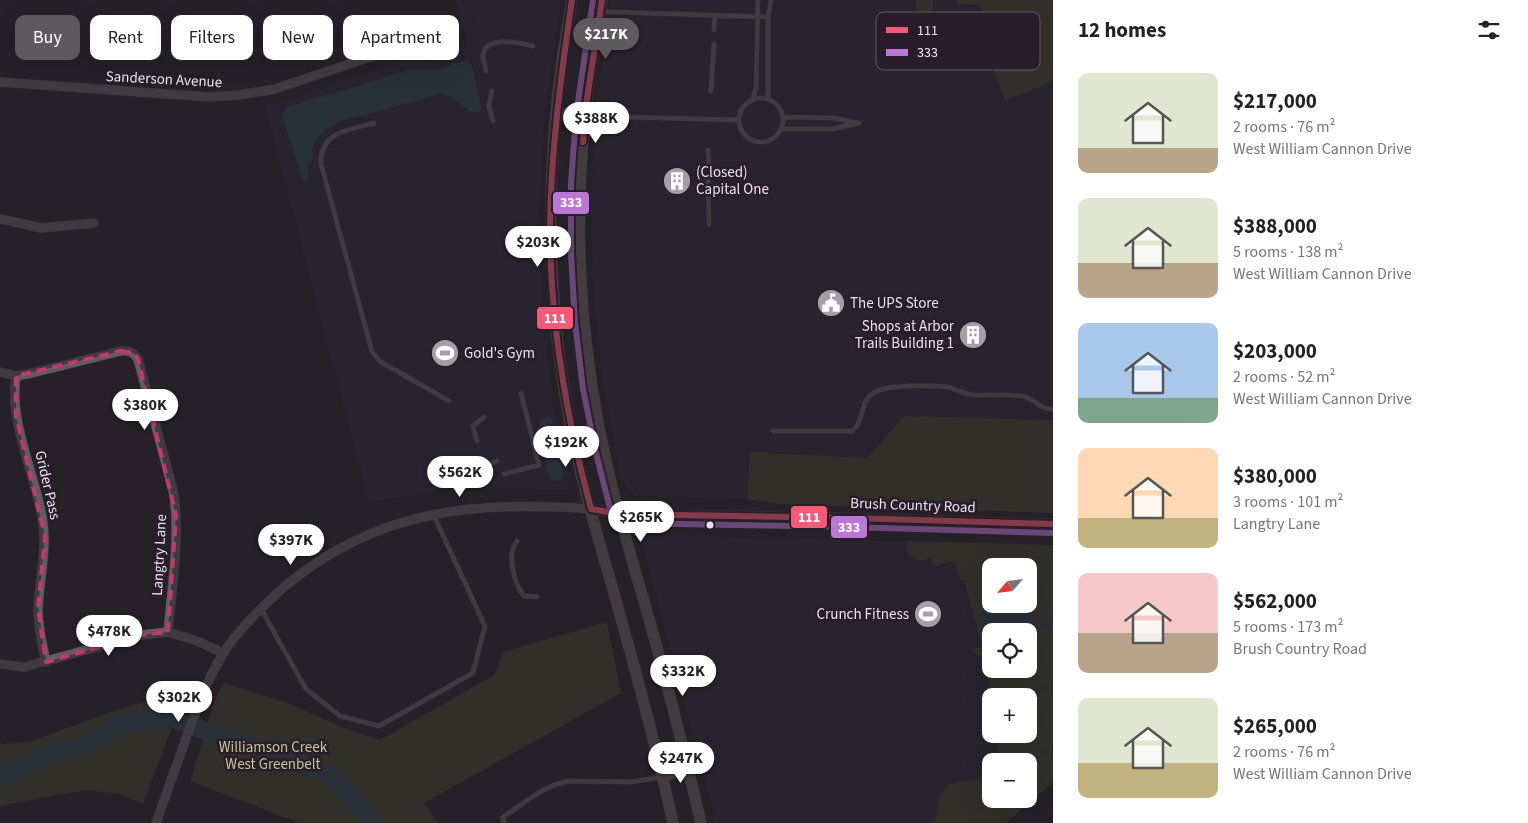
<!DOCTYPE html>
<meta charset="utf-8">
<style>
body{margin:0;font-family:"Source Sans 3",sans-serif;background:#f2f2f2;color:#222;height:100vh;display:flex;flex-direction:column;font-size:19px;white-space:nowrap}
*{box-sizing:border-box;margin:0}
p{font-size:16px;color:#767676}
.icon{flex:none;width:28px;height:28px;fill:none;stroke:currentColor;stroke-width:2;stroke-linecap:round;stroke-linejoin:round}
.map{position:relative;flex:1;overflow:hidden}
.panel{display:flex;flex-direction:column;background:#fff;width:475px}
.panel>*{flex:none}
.guide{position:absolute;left:15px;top:15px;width:475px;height:45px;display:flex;gap:10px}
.needle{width:32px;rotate:242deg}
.buttons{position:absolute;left:982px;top:558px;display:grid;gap:10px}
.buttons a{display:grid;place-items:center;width:55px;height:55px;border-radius:10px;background:#fff;box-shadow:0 5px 20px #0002;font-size:25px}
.price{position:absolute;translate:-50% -42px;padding:0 11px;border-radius:18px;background:#fff;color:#222;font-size:16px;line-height:32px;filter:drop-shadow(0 1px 2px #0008)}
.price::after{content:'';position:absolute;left:50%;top:30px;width:15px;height:11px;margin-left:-8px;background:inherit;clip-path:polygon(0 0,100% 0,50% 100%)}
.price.selected{background:#5d5a5e;color:#fff}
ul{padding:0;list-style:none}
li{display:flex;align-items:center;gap:15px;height:125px;padding:0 25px}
li span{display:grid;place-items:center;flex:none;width:140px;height:100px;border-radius:10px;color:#555}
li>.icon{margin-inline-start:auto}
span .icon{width:60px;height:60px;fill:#fffc;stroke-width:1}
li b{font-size:21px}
h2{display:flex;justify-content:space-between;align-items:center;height:60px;padding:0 25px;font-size:21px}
.pill{padding:0 18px;border-radius:10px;background:#fff;box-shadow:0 5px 20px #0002;font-size:18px;line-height:45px}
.pill.selected{background:#5d5a5e;color:#fff}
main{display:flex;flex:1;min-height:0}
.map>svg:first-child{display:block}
.commercial{fill:#2a2635;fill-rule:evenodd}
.green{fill:#3f402b;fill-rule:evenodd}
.water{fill:#2a4351;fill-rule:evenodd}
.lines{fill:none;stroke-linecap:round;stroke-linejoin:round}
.stream{stroke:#2a4351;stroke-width:3}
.river{stroke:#2a4351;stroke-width:18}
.service-casing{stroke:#413c42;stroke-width:5.5}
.minor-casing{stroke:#413c42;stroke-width:10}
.tertiary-casing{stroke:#413c42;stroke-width:11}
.secondary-casing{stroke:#413c42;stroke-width:12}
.service{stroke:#615c5e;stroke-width:4.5}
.minor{stroke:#615c5e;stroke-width:9}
.tertiary{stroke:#615c5e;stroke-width:10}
.secondary{stroke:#645e61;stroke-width:11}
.bus-1-casing{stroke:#2a1d2b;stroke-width:10}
.bus-2-casing{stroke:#2a1d2b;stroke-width:10}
.bus-1{stroke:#f75a77;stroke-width:6}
.bus-2{stroke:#ba77d6;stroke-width:6}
.marked{fill:none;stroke:#c83671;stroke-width:4;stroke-dasharray:10 6;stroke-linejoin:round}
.bus-dot{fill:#eae2eb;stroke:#2a1d2b;stroke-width:2}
.labels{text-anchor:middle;stroke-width:5;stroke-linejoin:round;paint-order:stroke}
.street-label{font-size:15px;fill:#eae2eb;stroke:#2a1d2b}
.poi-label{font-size:15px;fill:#eae2eb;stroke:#2a1d2b;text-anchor:start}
.park-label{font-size:15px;fill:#c3c790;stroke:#2a1d2b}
.key{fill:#2a1d2b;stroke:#645865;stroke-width:1}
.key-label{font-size:14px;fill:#eae2eb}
.line-badge{stroke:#2a1d2b;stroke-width:2}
.badge-label{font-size:14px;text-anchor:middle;font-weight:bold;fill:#fff}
</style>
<main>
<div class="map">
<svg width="1053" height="823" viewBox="0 0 1053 823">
<rect width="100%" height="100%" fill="#272028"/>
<!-- commercial -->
<path class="commercial" d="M455 0H561L544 123 539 223 542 306 553 403 570 478 566 489 457 488 369 502 265 105 293 98 401 60 415 58 424 60 433 65H443L452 62 460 56 468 44Z
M611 0H957V4L980 5 991 62 1005 101 1053 81V420L904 416 867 458 750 452 747 499 635 496 621 481 603 383 594 303 590 206 597 95Z
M646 530 734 539 780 538 1053 546V782L1006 823H716L640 535ZM991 566H1029V604H991ZM991 631H1029V669H991ZM991 696H1029V734H991ZM991 761H1029V799H991Z"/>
<!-- green -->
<path class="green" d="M916 0H933L932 18 928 20C920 18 914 8 916 0Z
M957 0H1053V81L1005 101 991 62 980 5 957 4Z
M904 416 1053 420V513L778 504 747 499 750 452 867 458Z
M906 541 1053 545V782L1006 823H930L937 816C938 763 977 794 991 770V799H1029V761H1000L993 734H1029V696H991V726L985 704 992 694 982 659 971 650 982 646 964 580H960L954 561 934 566 931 558 920 561 908 554ZM991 566H1029V604H991ZM991 631H1029V669H991Z
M607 622 621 693 424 803 439 823H300L190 781 216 697 224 683 290 704 346 729 380 740 494 675 503 652Z
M151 700 179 708 143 804 119 794 86 790 0 806V743L2 744 29 742 114 711Z"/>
<!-- water -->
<path class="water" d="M467 60 472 65 482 110 473 113 453 99 442 94 339 122C326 128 315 136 312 151L314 156 311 162 307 164 309 179 303 181 284 122 283 114 286 107 409 70H435Z
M551 416 564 476 562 479 554 481 550 479 545 460 553 457 547 428 541 429 539 420Z
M989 562 1028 563 1034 567 1032 623 1027 628 990 627 985 625 982 619V571L985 564ZM1029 566V604H991V566Z"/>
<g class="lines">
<!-- stream -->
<path class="stream" d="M1032 616 1042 623 1053 626"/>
<!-- river -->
<path class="river" d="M0 777 41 756 84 746 117 725 165 717 326 772 353 798 371 823"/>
<defs>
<path id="service" d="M602 11 611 12 768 17
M714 30 715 15
M486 71C485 66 483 61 483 56 485 34 520 43 533 46
M492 91 489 106 493 121
M711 91 714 44
M739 120a22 22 0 1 1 44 0a22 22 0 1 1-44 0Z
M768 99V17L771 0
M752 100 756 89 758 0
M586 116 739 120
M783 117 834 118 858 123
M374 123C349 130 320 131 321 164L370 344 372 352 381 362 449 401
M781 129H832L859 123
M708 150 709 164
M708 180 709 224
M773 431H852C864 422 860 403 872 394 884 384 930 385 947 387 956 389 963 394 973 395 985 396 1017 393 1026 397 1038 401 1038 409 1053 409
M477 441 473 426 484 417
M482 458 483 461 489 464 497 461
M504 474 539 465 521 393
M517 541C515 545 512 549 512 553 510 566 516 586 524 596L537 597
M261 609 306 689 340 716 379 726 473 673 485 626 434 516
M505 823 502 818C523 804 544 785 569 781L631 782 662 777"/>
<path id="minor" d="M0 82 209 97 239 95 275 89 438 34
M0 219 41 228 94 223
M0 372 16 376 32 373 121 351C129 350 133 352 138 359L174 494C180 540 172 586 168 632
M16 376C9 423 34 471 42 517 48 548 39 579 38 609 38 627 42 644 46 662
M0 664 24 667 141 635 168 632 197 641 223 653
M156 823C167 792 178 761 189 730 199 704 208 678 223 654 236 632 265 604 284 587 377 509 474 501 591 509"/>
<path id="tertiary" d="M591 509 619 514 848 518 1053 524"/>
<path id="secondary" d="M572 0C569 18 566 36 563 54 545 174 547 300 569 419 580 477 597 534 613 590 635 668 656 745 673 823
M602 0C596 39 588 78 585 117 576 206 578 297 592 386 603 465 627 542 649 619 668 686 685 755 701 823
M557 113 585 116
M663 777 688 767"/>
</defs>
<!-- service casing -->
<use href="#service" class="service-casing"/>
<!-- minor casing -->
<use href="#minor" class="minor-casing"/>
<!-- tertiary casing -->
<use href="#tertiary" class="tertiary-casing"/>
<!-- secondary casing -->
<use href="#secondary" class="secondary-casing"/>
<!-- service -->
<use href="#service" class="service"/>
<!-- minor -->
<use href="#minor" class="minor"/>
<!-- tertiary -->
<use href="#tertiary" class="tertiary"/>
<!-- secondary -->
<use href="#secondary" class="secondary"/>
<defs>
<path id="bus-1" d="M572 0C561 75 551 150 550 226 550 321 566 417 591 509L619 514 848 518 1053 524
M583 142 587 99 602 0"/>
<path id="bus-2" d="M593 0 576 115 571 184V253L575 322 583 389 596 453 613 520 619 523 848 527 1053 533"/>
</defs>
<!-- bus-1 casing -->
<use href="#bus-1" class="bus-1-casing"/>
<!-- bus-2 casing -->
<use href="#bus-2" class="bus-2-casing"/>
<!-- bus-1 -->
<use href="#bus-1" class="bus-1"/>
<!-- bus-2 -->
<use href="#bus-2" class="bus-2"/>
</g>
<!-- marked area -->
<path d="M0 0H1053V823H0ZM121 351 134 353 138 359 176 515 168 632 141 635 46 662 38 608 45 536 16 416V376Z" fill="#272028" fill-opacity=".55" fill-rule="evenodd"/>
<path class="marked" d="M121 351 134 353 138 359 176 515 168 632 141 635 46 662 38 608 45 536 16 416V376Z"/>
<!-- icons -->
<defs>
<symbol id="building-disc" viewBox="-11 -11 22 22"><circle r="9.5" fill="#a69ea7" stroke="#2a1d2b"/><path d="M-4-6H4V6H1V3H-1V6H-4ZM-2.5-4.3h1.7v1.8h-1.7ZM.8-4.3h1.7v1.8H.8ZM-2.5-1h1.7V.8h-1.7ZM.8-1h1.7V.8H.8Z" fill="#fff"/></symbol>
<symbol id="civic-disc" viewBox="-11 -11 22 22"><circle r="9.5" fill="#a69ea7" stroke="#2a1d2b"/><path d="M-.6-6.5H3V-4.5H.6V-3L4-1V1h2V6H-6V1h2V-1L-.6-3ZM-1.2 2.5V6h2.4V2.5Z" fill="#fff"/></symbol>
<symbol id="stadium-disc" viewBox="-11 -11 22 22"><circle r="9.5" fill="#a69ea7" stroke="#2a1d2b"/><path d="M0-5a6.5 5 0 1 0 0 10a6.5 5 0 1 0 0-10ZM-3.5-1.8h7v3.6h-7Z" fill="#fff"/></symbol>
</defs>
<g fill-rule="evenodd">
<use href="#building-disc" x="661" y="165" width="32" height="32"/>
<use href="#civic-disc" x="815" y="287" width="32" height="32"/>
<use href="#building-disc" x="957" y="319" width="32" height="32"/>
<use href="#stadium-disc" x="429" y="337" width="32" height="32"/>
<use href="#stadium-disc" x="912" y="598" width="32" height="32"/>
</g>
<!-- markers -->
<circle class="bus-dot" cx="710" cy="525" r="4.5"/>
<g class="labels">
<!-- street labels -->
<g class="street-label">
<text transform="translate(164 79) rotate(3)" y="5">Sanderson Avenue</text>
<text transform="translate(48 485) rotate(77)" y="5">Grider Pass</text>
<text transform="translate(913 505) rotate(2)" y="5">Brush Country Road</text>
<text transform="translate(159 555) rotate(-87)" y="5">Langtry Lane</text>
</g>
<!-- poi labels -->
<g class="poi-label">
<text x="696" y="177">(Closed)<tspan x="696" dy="17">Capital One</tspan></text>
<text x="850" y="308">The UPS Store</text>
<text x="954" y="331" text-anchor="end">Shops at Arbor<tspan x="954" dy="17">Trails Building 1</tspan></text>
<text x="464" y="358">Gold's Gym</text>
<text x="909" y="619" text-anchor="end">Crunch Fitness</text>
</g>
<!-- park labels -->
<g class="park-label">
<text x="273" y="752">Williamson Creek<tspan x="273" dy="17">West Greenbelt</tspan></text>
</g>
</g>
<!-- legend -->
<rect x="876" y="12" width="164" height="58" rx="8" class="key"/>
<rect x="886" y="27" width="22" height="6" fill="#f75a77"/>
<rect x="886" y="49" width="22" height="7" fill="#ba77d6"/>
<g class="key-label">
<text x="917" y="35">111</text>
<text x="917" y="57">333</text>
</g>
<g class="line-badge">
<rect x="552" y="191" width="38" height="24" rx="5" fill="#ba77d6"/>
<rect x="536" y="306" width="38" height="24" rx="5" fill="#f75a77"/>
<rect x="790" y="505" width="38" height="24" rx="5" fill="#f75a77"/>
<rect x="830" y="515" width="38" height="24" rx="5" fill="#ba77d6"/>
</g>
<g class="badge-label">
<text x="571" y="207">333</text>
<text x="555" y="323">111</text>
<text x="809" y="522">111</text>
<text x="849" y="532">333</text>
</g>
</svg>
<div class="buttons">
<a><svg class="needle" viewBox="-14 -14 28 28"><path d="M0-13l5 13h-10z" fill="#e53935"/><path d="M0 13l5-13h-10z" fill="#767676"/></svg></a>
<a><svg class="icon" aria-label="locate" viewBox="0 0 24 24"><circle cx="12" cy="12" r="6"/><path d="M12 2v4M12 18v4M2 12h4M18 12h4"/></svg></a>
<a>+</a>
<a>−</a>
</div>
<b class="price selected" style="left:606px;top:60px">$217K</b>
<b class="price" style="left:596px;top:144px">$388K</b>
<b class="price" style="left:538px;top:268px">$203K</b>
<b class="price" style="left:145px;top:431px">$380K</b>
<b class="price" style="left:566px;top:468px">$192K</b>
<b class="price" style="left:460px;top:498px">$562K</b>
<b class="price" style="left:641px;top:543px">$265K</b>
<b class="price" style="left:291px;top:566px">$397K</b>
<b class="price" style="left:109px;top:657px">$478K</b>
<b class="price" style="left:683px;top:697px">$332K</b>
<b class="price" style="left:179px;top:723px">$302K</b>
<b class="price" style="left:681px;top:784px">$247K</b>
<div class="guide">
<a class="pill selected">Buy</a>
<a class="pill">Rent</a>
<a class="pill">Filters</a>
<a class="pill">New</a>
<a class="pill">Apartment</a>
</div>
</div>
<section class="panel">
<h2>12 homes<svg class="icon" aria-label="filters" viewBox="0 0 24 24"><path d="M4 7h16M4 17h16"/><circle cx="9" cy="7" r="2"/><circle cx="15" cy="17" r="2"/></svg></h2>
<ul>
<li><span style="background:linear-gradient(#dfe7d0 75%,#b9a48a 0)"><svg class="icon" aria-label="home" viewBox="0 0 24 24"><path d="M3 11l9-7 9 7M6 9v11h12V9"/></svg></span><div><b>$217,000</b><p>2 rooms · 76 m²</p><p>West William Cannon Drive</p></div></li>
<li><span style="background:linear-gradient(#dfe7d0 65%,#b9a48a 0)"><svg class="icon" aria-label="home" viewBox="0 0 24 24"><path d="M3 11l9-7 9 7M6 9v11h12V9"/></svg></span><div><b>$388,000</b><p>5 rooms · 138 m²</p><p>West William Cannon Drive</p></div></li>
<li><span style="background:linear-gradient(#a9c7e8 75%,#7fa58c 0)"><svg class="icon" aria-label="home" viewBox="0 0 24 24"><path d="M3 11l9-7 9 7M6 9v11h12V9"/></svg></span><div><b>$203,000</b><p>2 rooms · 52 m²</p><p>West William Cannon Drive</p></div></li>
<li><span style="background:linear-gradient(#ffd9b3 70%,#c2b280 0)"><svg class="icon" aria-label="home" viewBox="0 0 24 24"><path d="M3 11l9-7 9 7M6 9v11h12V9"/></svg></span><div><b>$380,000</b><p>3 rooms · 101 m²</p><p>Langtry Lane</p></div></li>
<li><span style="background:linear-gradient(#f6c9c9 60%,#b9a48a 0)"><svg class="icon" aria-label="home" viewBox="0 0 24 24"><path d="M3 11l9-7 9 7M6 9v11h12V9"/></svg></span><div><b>$562,000</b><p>5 rooms · 173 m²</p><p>Brush Country Road</p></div></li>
<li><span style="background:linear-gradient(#dfe7d0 65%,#c2b280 0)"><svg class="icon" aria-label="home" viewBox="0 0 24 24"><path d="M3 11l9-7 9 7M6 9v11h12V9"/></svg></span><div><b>$265,000</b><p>2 rooms · 76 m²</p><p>West William Cannon Drive</p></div></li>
</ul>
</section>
</main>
